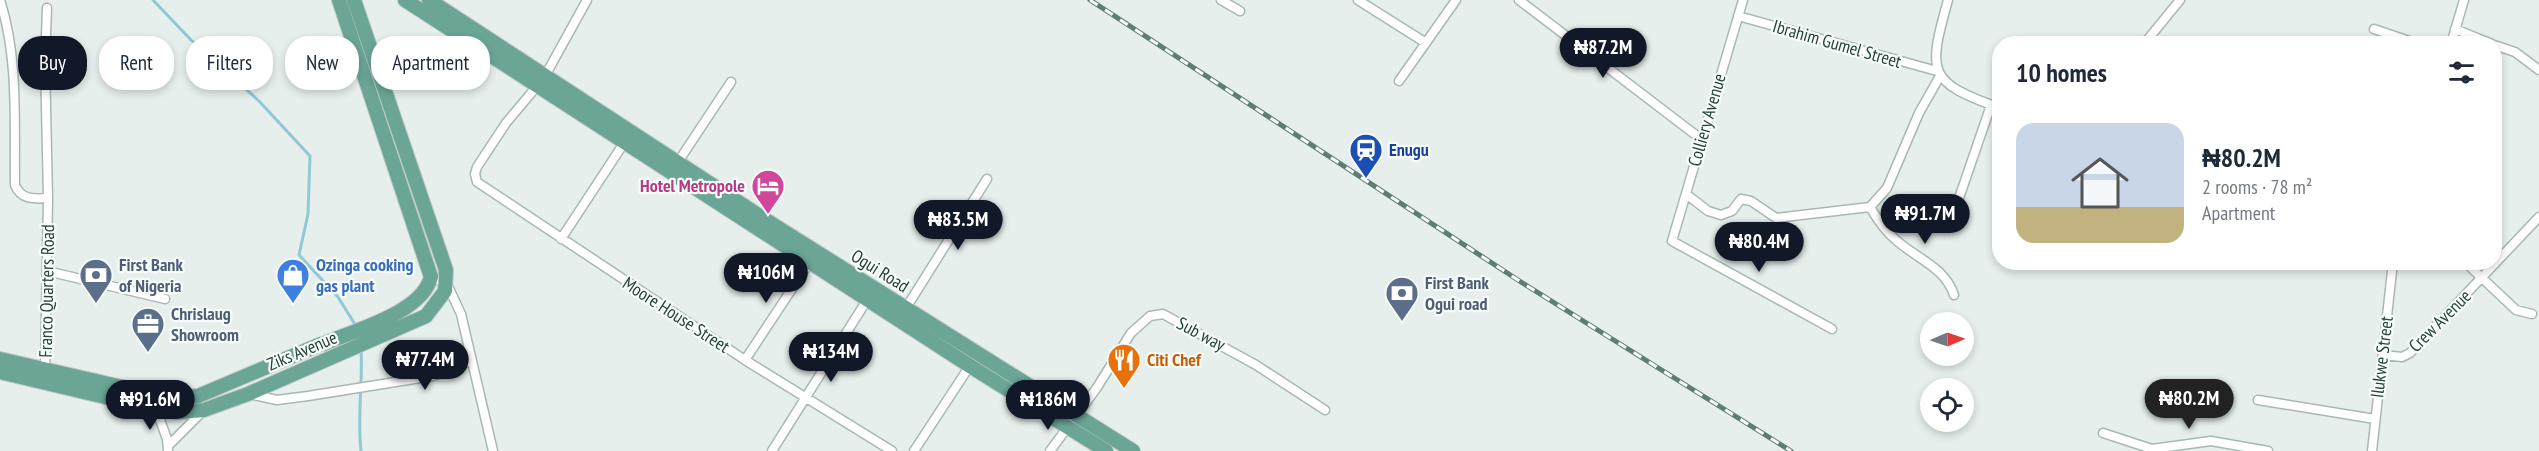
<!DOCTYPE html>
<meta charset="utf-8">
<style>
body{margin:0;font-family:"PT Sans Narrow",sans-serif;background:#f6f6f7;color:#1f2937;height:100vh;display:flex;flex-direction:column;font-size:22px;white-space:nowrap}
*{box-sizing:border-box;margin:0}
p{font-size:20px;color:#747a83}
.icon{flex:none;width:33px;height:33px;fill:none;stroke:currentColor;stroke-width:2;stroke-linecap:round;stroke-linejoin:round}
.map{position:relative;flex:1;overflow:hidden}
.side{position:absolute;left:1992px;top:36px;width:510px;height:234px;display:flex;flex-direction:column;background:#fff;border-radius:24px;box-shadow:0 3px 9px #0003}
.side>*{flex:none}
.guide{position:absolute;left:18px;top:36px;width:570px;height:54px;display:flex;gap:12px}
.needle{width:39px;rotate:88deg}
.fabs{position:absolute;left:1920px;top:312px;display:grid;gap:12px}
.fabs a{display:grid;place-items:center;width:54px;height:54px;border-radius:50%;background:#fff;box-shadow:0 3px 9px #0003;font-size:30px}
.price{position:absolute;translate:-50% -51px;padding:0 14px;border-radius:21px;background:#111827;color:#fff;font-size:20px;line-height:39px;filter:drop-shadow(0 2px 3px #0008)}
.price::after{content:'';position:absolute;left:50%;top:36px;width:18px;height:14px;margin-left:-9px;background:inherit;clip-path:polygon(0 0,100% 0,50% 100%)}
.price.current{background:#222;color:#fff}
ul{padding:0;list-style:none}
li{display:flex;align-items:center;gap:18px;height:150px;padding:0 24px}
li+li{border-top:2px solid #e0e1e3}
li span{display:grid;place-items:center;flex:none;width:168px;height:120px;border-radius:18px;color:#555}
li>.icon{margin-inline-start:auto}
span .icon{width:72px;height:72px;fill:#fffc;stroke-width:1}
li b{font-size:26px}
h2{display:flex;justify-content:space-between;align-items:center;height:72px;padding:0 24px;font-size:26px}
.chip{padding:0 21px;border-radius:24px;background:#fff;box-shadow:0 3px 9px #0003;font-size:21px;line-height:54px}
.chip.current{background:#111827;color:#fff}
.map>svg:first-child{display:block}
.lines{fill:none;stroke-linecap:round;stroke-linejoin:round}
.stream{stroke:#8ec9d4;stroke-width:3}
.minor-casing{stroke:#a8b8b2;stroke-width:11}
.primary-casing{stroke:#c2cac8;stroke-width:16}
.minor{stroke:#fff;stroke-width:8}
.primary{stroke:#6aa596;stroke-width:14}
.rail-casing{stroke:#5f7d75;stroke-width:5}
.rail{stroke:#f7fbf9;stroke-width:3;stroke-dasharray:9;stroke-linecap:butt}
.labels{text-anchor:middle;stroke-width:4.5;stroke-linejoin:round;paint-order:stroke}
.street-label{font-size:18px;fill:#24423a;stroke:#f7fbf9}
.transit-label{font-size:18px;font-weight:bold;fill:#164399;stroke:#f7fbf9;text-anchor:start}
.hotel-label{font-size:18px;font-weight:bold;fill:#b23c85;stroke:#f7fbf9;text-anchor:end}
.service-label{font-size:18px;font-weight:bold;fill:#4e5e75;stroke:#f7fbf9;text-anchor:start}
.shop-label{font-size:18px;font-weight:bold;fill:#366cbe;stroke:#f7fbf9;text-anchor:start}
.food-label{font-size:18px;font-weight:bold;fill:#c56008;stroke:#f7fbf9;text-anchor:start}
</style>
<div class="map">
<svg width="2539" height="451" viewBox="0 0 2539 451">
<rect width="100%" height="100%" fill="#e6efeb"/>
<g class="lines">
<!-- stream -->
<path class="stream" d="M153 0 191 40 259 101 310 156 308 214 299 255 338 297 356 326
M361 349C363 383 357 417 361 451"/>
<defs>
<path id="minor" d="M0 0C19 59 14 124 15 185 21 200 34 199 48 198
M1221 0 1240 11
M1358 0 1426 43
M1519 0 1701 139
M1743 0 1672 241 1832 329
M1948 0C1928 72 1926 82 2000 108
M1738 16 1937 71
M2374 29 2418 44
M2455 29 2492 44
M2144 44 2180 0
M2451 44 2464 0
M2494 45 2515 52 2539 70
M545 76 587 0
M1399 81 1456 0
M538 85 506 123 477 167 475 174 477 182 745 360 892 451
M678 162 731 82
M1686 194 1708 211 1721 215 1732 211 1741 199 1751 201 1776 218 1870 207 1887 188 1919 113 1940 76
M1957 204 1991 105
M1870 207C1877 219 1885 231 1896 240 1917 259 1945 267 1954 295
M561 239 624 143
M2465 262 2516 310 2532 314
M47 271 165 299
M431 277 447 284 461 314 493 451
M906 308 987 179
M2383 355 2402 357 2410 353 2539 217
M745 360 809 263
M45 373 48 198 45 62 47 8
M249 394 277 400 308 396 433 376 455 369 471 360
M2258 400 2375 419
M156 409 167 439 168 451
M2103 433 2152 449 2211 441 2268 451
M168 446 204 410
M772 451 867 300
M914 451 971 364
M1050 451 1096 389 1131 333 1150 316 1163 314 1256 365 1325 410
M2372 451 2393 262"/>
<path id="primary" d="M405 0 970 366 1106 451
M429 0 769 222 1133 451
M323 344C355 330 422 313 431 277L339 0
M0 359 170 398 198 396 321 344
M0 372 156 409 179 412 204 410 248 394 426 316 445 291 446 270 354 0"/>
</defs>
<!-- minor casing -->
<use href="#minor" class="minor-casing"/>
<!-- primary casing -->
<use href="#primary" class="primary-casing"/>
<!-- minor -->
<use href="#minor" class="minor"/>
<!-- primary -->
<use href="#primary" class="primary"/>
<defs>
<path id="rail" d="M1090 0 1521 282 1791 451"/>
</defs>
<!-- rail casing -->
<use href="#rail" class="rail-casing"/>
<!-- rail -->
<use href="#rail" class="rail"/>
</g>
<!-- icons -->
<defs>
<symbol id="station-pin" viewBox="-11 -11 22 30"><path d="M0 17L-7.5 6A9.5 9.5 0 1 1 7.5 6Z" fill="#1a4fb4" stroke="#f7fbf9"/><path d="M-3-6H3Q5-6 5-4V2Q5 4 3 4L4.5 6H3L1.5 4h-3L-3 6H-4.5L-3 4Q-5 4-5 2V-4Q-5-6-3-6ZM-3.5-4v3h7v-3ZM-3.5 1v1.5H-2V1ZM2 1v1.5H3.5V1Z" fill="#fff"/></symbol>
<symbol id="hotel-pin" viewBox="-11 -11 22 30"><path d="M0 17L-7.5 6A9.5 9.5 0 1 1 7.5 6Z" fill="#d1479c" stroke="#f7fbf9"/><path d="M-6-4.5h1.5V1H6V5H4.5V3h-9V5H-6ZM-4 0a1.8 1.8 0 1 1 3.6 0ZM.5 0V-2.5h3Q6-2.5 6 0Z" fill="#fff"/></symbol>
<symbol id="bank-pin" viewBox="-11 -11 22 30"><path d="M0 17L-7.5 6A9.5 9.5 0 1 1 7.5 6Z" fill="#5c6f8a" stroke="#f7fbf9"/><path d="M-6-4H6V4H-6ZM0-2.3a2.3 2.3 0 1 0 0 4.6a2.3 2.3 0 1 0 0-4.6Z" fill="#fff"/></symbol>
<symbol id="shop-pin" viewBox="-11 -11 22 30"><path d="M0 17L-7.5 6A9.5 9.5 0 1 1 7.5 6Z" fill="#3f7fe0" stroke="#f7fbf9"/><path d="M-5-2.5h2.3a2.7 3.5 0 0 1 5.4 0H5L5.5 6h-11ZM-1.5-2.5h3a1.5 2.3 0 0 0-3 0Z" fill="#fff"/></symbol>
<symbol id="office-pin" viewBox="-11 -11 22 30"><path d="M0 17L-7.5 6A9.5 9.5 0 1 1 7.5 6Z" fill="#5c6f8a" stroke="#f7fbf9"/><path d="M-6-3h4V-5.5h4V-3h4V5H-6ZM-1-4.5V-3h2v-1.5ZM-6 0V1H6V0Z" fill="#fff"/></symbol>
<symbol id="restaurant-pin" viewBox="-11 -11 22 30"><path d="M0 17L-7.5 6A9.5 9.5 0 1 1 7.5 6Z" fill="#e8710a" stroke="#f7fbf9"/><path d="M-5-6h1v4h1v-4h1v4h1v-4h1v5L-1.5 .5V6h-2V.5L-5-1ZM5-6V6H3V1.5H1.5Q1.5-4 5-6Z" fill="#fff"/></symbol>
</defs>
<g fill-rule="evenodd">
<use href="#station-pin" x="1347" y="131" width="38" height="52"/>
<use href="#hotel-pin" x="749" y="167" width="38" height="52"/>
<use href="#bank-pin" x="77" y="256" width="38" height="52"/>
<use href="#shop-pin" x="274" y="256" width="38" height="52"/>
<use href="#bank-pin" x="1383" y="274" width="38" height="52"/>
<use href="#office-pin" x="129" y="305" width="38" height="52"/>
<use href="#restaurant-pin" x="1105" y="341" width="38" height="52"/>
</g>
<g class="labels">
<!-- street labels -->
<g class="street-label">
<text transform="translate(1837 44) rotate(16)" y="6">Ibrahim Gumel Street</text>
<text transform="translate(1707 120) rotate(-74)" y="6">Colliery Avenue</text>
<text transform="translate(880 271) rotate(32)" y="6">Ogui Road</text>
<text transform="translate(47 291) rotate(-89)" y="6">Franco Quarters Road</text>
<text transform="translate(676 315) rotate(33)" y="6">Moore House Street</text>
<text transform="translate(2440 321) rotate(-45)" y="6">Crew Avenue</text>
<text transform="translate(1201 334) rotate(28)" y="6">Sub way</text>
<text transform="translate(302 351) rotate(-23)" y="6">Ziks Avenue</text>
<text transform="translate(2382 357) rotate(-83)" y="6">Ilukwe Street</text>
</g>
<!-- transit labels -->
<g class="transit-label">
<text x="1389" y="156">Enugu</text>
</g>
<!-- hotel labels -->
<g class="hotel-label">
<text x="745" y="192">Hotel Metropole</text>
</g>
<!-- service labels -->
<g class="service-label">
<text x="119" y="271">First Bank<tspan x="119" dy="21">of Nigeria</tspan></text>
<text x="1425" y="289">First Bank<tspan x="1425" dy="21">Ogui road</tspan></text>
<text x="171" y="320">Chrislaug<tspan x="171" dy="21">Showroom</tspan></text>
</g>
<!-- shop labels -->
<g class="shop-label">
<text x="316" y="271">Ozinga cooking<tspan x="316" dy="21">gas plant</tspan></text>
</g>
<!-- food labels -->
<g class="food-label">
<text x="1147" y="366">Citi Chef</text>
</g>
</g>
</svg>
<div class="fabs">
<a><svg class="needle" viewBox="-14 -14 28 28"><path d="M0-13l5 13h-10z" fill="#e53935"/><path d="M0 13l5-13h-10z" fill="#747a83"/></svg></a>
<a><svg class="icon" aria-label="locate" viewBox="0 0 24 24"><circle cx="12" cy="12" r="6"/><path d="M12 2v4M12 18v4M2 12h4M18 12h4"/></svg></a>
</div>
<b class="price" style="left:1603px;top:79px">₦87.2M</b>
<b class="price" style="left:1925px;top:245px">₦91.7M</b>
<b class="price" style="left:958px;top:251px">₦83.5M</b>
<b class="price" style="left:1759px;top:273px">₦80.4M</b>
<b class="price" style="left:766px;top:304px">₦106M</b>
<b class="price" style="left:831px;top:383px">₦134M</b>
<b class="price" style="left:425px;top:391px">₦77.4M</b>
<b class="price current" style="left:2189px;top:430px">₦80.2M</b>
<b class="price" style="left:150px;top:431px">₦91.6M</b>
<b class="price" style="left:1048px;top:431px">₦186M</b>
<div class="guide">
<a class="chip current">Buy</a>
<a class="chip">Rent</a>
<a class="chip">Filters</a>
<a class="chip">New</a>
<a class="chip">Apartment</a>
</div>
<section class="side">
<h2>10 homes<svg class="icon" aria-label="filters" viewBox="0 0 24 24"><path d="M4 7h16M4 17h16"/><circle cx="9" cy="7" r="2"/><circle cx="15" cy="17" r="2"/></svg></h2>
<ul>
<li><span style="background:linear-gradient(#c9d6e8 70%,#c2b280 0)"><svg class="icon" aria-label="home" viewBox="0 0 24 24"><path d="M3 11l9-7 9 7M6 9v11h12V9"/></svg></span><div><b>₦80.2M</b><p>2 rooms · 78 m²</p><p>Apartment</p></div></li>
</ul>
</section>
</div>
